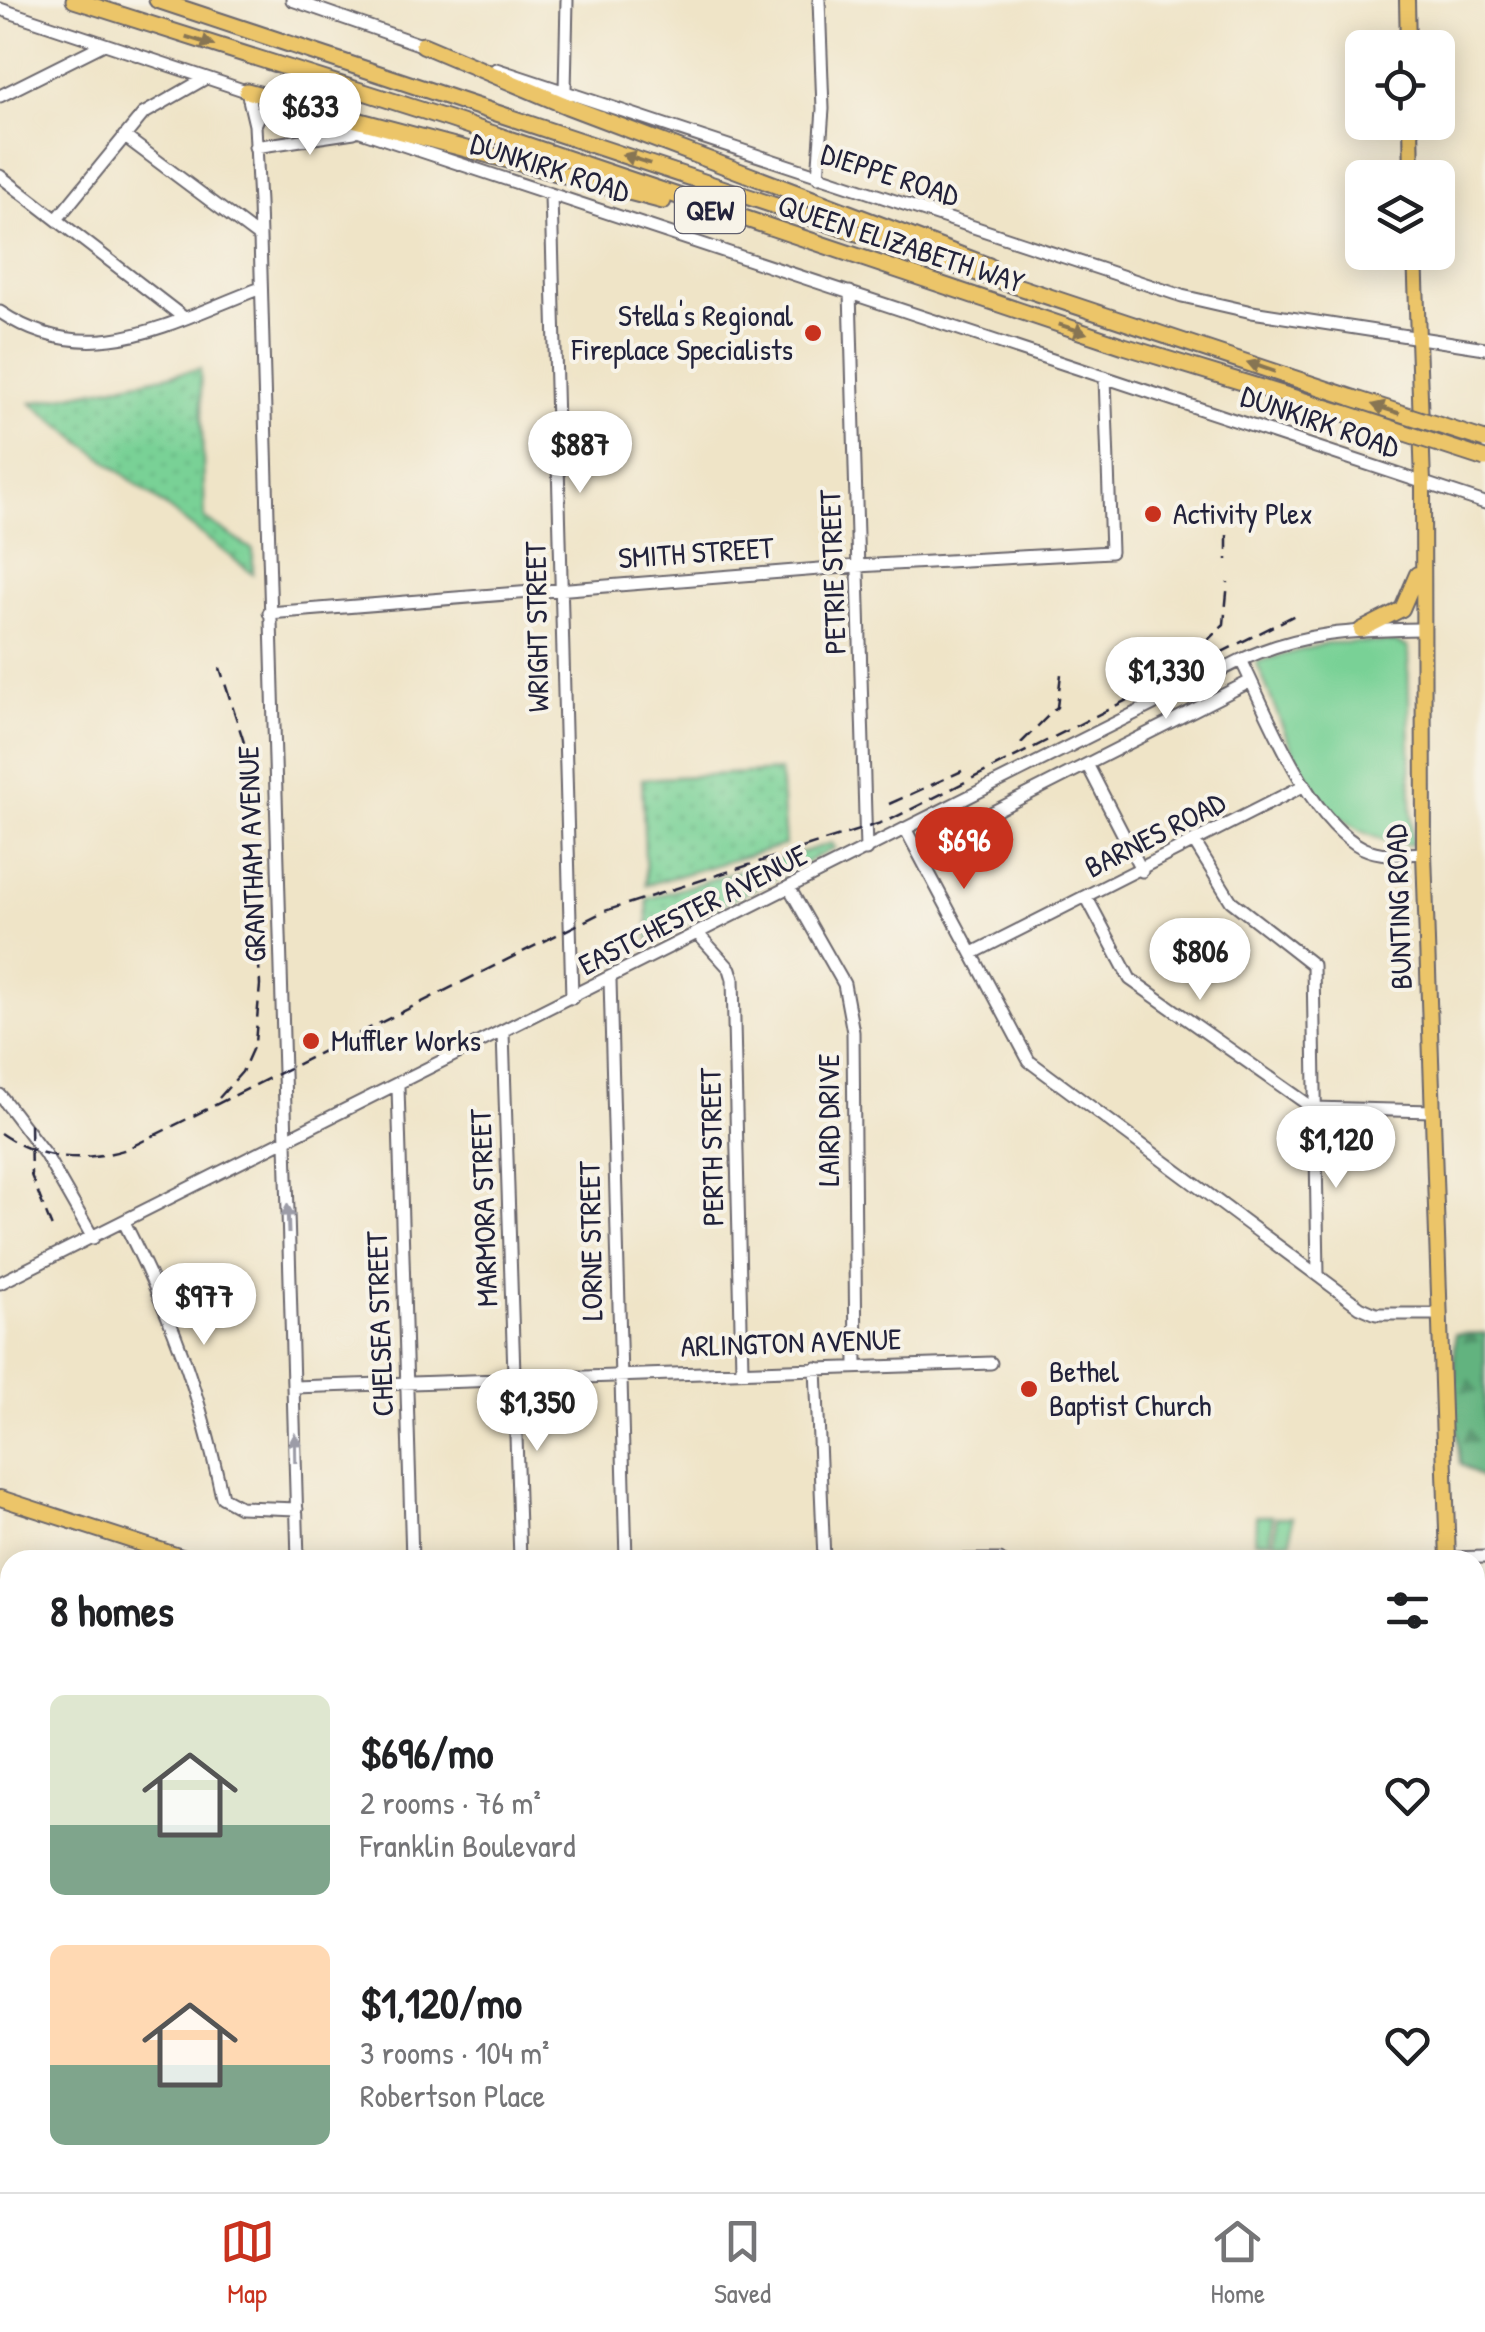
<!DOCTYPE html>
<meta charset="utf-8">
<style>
body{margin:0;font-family:"Patrick Hand",sans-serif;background:#f2f2f2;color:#202124;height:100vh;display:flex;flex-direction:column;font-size:38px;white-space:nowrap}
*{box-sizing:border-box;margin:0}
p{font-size:32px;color:#757577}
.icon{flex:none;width:55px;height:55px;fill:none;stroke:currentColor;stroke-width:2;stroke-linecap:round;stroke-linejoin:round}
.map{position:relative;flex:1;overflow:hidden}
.panel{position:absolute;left:0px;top:1550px;width:1485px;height:642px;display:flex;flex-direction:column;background:#fff;border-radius:30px 30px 0 0;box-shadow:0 5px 25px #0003}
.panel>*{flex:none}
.buttons{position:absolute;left:1345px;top:30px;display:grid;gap:20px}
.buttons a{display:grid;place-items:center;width:110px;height:110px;border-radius:15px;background:#fff;box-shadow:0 5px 25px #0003;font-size:50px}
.price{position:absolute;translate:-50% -85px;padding:0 22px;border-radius:35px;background:#fff;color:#222;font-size:32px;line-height:65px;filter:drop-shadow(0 2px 5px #0008)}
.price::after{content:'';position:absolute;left:50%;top:60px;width:30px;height:22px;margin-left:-15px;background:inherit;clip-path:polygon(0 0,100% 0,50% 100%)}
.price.selected{background:#c8321e;color:#fff}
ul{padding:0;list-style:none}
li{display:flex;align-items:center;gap:30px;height:250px;padding:0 50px}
li span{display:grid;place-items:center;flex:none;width:280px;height:200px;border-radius:15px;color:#555}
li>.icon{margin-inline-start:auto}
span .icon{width:120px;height:120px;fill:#fffc;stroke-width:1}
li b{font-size:42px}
h2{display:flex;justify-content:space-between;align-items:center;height:120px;padding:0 50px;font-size:42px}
.tab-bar{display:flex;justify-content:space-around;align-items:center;height:140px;border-top:2px solid #e0e0e0;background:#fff;font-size:28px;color:#757577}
.tab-bar a{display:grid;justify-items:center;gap:5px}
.tab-bar .selected{color:#c8321e}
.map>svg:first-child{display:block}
.grass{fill:url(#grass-dots);stroke:#4e7a68;stroke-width:2.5}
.forest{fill:url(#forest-firs);stroke:#426a5d;stroke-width:2.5}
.park{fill:#79d196;stroke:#4e7a68;stroke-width:2.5}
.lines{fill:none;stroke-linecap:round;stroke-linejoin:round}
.minor-casing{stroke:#6a666c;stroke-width:15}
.major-casing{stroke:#6a666c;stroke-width:18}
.highway-casing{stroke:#6a666c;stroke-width:19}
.minor{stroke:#fff;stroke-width:11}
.major{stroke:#ecc569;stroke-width:14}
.highway{stroke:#ecc569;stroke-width:15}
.rail{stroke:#22223b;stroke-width:2.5;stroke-dasharray:15 8;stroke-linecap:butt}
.highway-bridge-casing{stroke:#6a666c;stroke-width:19;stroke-linecap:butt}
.highway-bridge{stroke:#ecc569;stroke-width:15}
.oneway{fill:#877452}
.oneway2{fill:#9c9ca7}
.poi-dot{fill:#c8321e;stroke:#f7f3e8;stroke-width:4}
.labels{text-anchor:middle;stroke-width:8;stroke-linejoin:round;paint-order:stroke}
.shield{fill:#f7f3e8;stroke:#62616f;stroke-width:2.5}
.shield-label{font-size:28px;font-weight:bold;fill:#22223b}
.street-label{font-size:30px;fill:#22223b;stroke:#f7f3e8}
.poi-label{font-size:30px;fill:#22223b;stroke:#f7f3e8;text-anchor:start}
</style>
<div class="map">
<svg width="1485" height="2192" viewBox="0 0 1485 2192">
<defs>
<pattern id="grass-dots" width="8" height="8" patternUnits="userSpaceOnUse" patternTransform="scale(2.5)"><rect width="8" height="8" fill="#79d196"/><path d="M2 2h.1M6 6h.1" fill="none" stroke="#68b382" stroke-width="1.8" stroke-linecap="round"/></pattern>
<pattern id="forest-firs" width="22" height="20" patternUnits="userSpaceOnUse" patternTransform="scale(2.5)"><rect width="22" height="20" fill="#62b37f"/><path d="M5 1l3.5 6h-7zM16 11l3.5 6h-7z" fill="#509169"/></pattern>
</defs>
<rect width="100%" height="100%" fill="#f7f3e8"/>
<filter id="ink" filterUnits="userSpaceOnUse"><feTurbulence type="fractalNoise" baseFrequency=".01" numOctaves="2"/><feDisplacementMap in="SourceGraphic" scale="20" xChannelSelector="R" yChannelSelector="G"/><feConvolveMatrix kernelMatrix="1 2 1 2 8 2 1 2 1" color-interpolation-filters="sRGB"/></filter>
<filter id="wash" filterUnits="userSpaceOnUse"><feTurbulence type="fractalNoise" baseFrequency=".0048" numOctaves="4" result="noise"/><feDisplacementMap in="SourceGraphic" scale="40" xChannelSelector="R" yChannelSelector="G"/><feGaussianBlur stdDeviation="2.25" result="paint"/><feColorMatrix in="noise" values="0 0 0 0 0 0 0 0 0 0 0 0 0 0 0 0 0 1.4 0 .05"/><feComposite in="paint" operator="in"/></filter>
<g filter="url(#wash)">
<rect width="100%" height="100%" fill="#efe4c7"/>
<!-- grass -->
<path class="grass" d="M200 369 205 519 253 550V574L31 403Z
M780 771 785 845 646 885 642 779Z
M832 843 835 848 649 942 647 899Z
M0 2004 10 2008V2182H566V2192H0Z"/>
<!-- forest -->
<path class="forest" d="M1485 1333V1481L1460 1463 1454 1406 1455 1334Z
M1485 1893V1941L1475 1943V1896Z
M1369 2183V2192H1124L1093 2183Z"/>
<!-- park -->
<path class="park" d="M1395 642 1408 647 1412 845C1309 837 1292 742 1256 662L1328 643Z
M1256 1516H1272L1271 1541H1255Z
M1276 1517H1292L1291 1542 1275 1541Z"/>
</g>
<g filter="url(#ink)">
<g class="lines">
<defs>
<path id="minor" d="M292 0 430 48
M0 9 252 93
M496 69 1182 296 1252 312 1485 348
M247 91 255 125 259 203 298 1560
M565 91 567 0
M0 96 104 44
M312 115 1485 503
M255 125 263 108 276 102
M124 136 259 237
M255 147 354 132
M0 176 183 317
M818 177 823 109 819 0
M551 195 572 998
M58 218 143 114 206 78
M850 292 866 850
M0 312C91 373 170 322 261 288
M269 613 857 566 1111 552 1105 377
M1241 660C1268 714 1308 820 1363 848 1382 857 1404 854 1424 853
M1088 766 1142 871
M906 830 1029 1061 1360 1307 1376 1314H1439
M1195 843 1231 901 1313 965 1318 1275
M918 850 1251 681
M790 889 844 984 853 1032 856 1365
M1087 898 1130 979 1313 1108 1433 1111
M699 935 730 969 733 979 742 1370
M973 953 1305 785
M610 980 626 1560
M503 1033 520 1560
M398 1087 412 1560
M0 1095 45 1154 93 1238
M124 1222C173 1319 199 1390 222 1497L240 1507 297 1509
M0 1283 1241 660C1301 632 1355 630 1421 629
M816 1368 824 1560
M294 1387 991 1363
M1448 1558 1485 1557
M942 1560H1000
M0 1656H10
M0 1759H10
M0 1873H10
M1475 1989H1485
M1475 2118 1485 2117
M634 2182V2192
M753 2182 754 2192
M1468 2182 1469 2192
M895 2192V2182"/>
<path id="major" d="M1407 0 1408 48
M1411 122 1412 178
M1415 252 1423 483 1424 853 1448 1560
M1361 630 1402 609 1417 574
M0 1498 191 1560
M1475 1841 1485 1838"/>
<path id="highway" d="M74 0 449 119 1124 346 1347 414
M157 0 1353 398
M423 45 567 106 989 266
M247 91 663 201"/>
</defs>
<!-- minor casing -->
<use href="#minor" class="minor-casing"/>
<!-- major casing -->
<use href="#major" class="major-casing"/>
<!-- highway casing -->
<use href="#highway" class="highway-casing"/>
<!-- minor -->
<use href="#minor" class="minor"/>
<!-- major -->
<use href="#major" class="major"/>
<!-- highway -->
<use href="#highway" class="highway"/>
<!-- rail -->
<path class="rail" d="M1227 535V560
M1188 660 1224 624 1228 582
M1021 743 1057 707 1061 674
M889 804 962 771
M219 1098 242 1072 255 1043 260 985 249 758 220 668
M30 1124 31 1175 54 1233
M0 1133C39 1160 83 1163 127 1149L605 911 890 820 1299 613"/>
<defs>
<path id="highway-bridge" d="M1353 398 1485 440
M1347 414 1485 459"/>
</defs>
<!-- highway-bridge casing -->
<use href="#highway-bridge" class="highway-bridge-casing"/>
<!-- highway-bridge -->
<use href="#highway-bridge" class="highway-bridge"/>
</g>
<!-- one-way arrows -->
<defs><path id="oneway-solid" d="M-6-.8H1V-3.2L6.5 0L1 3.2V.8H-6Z" transform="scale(2.5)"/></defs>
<g class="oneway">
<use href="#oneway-solid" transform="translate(200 41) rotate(17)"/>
<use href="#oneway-solid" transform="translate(636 159) rotate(-162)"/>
<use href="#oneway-solid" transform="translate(1073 329) rotate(18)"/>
<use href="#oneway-solid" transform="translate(1261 367) rotate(-161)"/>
<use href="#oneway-solid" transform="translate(1386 409) rotate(-162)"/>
</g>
<g class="oneway2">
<use href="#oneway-solid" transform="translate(288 1219) rotate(-92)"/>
<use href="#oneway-solid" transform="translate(295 1448) rotate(-91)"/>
</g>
</g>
<!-- markers -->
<g class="poi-dot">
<circle cx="813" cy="333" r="10"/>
<circle cx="1153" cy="514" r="10"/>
<circle cx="311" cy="1041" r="10"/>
<circle cx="1029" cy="1389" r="10"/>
</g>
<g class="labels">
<!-- shield labels -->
<rect class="shield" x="675" y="187" width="70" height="46" rx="8"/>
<g class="shield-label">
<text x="710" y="220">QEW</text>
</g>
<!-- street labels -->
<g class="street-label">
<text transform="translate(550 168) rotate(18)" y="10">DUNKIRK ROAD</text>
<text transform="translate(890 175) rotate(18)" y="10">DIEPPE ROAD</text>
<text transform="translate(901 244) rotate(18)" y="10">QUEEN ELIZABETH WAY</text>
<text transform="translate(1320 422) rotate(19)" y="10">DUNKIRK ROAD</text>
<text transform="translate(696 553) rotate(-4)" y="10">SMITH STREET</text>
<text transform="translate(833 572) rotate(-92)" y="10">PETRIE STREET</text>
<text transform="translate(537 627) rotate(-91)" y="10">WRIGHT STREET</text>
<text transform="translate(1155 835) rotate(-27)" y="10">BARNES ROAD</text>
<text transform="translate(252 854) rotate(-92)" y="10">GRANTHAM AVENUE</text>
<text transform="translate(1399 907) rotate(-92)" y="10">BUNTING ROAD</text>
<text transform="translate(693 910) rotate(-27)" y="10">EASTCHESTER AVENUE</text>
<text transform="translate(829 1120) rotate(-90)" y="10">LAIRD DRIVE</text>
<text transform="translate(712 1147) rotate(-91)" y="10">PERTH STREET</text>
<text transform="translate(484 1208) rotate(-92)" y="10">MARMORA STREET</text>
<text transform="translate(591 1241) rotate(-91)" y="10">LORNE STREET</text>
<text transform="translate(380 1324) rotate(-92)" y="10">CHELSEA STREET</text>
<text transform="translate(791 1343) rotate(-2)" y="10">ARLINGTON AVENUE</text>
</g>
<!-- poi labels -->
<g class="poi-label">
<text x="793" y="326" text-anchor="end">Stella's Regional<tspan x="793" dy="34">Fireplace Specialists</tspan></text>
<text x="1173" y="524">Activity Plex</text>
<text x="331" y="1051">Muffler Works</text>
<text x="1049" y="1382">Bethel<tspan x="1049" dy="34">Baptist Church</tspan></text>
</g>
</g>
</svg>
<div class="buttons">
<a><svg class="icon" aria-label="locate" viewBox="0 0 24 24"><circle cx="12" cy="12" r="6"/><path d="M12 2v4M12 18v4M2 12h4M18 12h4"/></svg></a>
<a><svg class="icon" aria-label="layers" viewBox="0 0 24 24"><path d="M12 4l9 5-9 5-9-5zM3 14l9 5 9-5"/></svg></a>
</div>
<b class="price" style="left:310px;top:158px">$633</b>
<b class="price" style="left:580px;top:496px">$887</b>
<b class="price" style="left:1166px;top:722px">$1,330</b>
<b class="price selected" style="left:964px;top:892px">$696</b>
<b class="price" style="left:1200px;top:1003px">$806</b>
<b class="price" style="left:1336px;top:1191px">$1,120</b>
<b class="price" style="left:204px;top:1348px">$977</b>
<b class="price" style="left:537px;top:1454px">$1,350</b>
<section class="panel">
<h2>8 homes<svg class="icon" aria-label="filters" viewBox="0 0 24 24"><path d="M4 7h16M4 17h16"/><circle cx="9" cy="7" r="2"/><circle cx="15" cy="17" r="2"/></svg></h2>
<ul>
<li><span style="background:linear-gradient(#dfe7d0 65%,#7fa58c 0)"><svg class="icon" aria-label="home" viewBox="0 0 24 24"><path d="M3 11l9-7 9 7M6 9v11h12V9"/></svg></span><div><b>$696/mo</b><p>2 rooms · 76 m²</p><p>Franklin Boulevard</p></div><svg class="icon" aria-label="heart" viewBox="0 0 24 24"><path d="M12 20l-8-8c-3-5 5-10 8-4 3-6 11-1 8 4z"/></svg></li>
<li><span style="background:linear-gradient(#ffd9b3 60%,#7fa58c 0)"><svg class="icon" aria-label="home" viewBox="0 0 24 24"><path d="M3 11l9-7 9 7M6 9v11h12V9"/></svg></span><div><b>$1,120/mo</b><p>3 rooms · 104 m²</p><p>Robertson Place</p></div><svg class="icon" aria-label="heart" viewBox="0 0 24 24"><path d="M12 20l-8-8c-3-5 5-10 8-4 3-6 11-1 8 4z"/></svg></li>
</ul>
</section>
</div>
<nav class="tab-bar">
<a class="selected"><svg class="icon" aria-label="map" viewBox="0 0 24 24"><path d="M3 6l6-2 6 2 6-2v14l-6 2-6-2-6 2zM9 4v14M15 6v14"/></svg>Map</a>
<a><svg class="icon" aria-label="saved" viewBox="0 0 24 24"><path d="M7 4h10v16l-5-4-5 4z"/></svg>Saved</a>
<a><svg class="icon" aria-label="home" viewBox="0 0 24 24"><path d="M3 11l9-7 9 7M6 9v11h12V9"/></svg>Home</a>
</nav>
